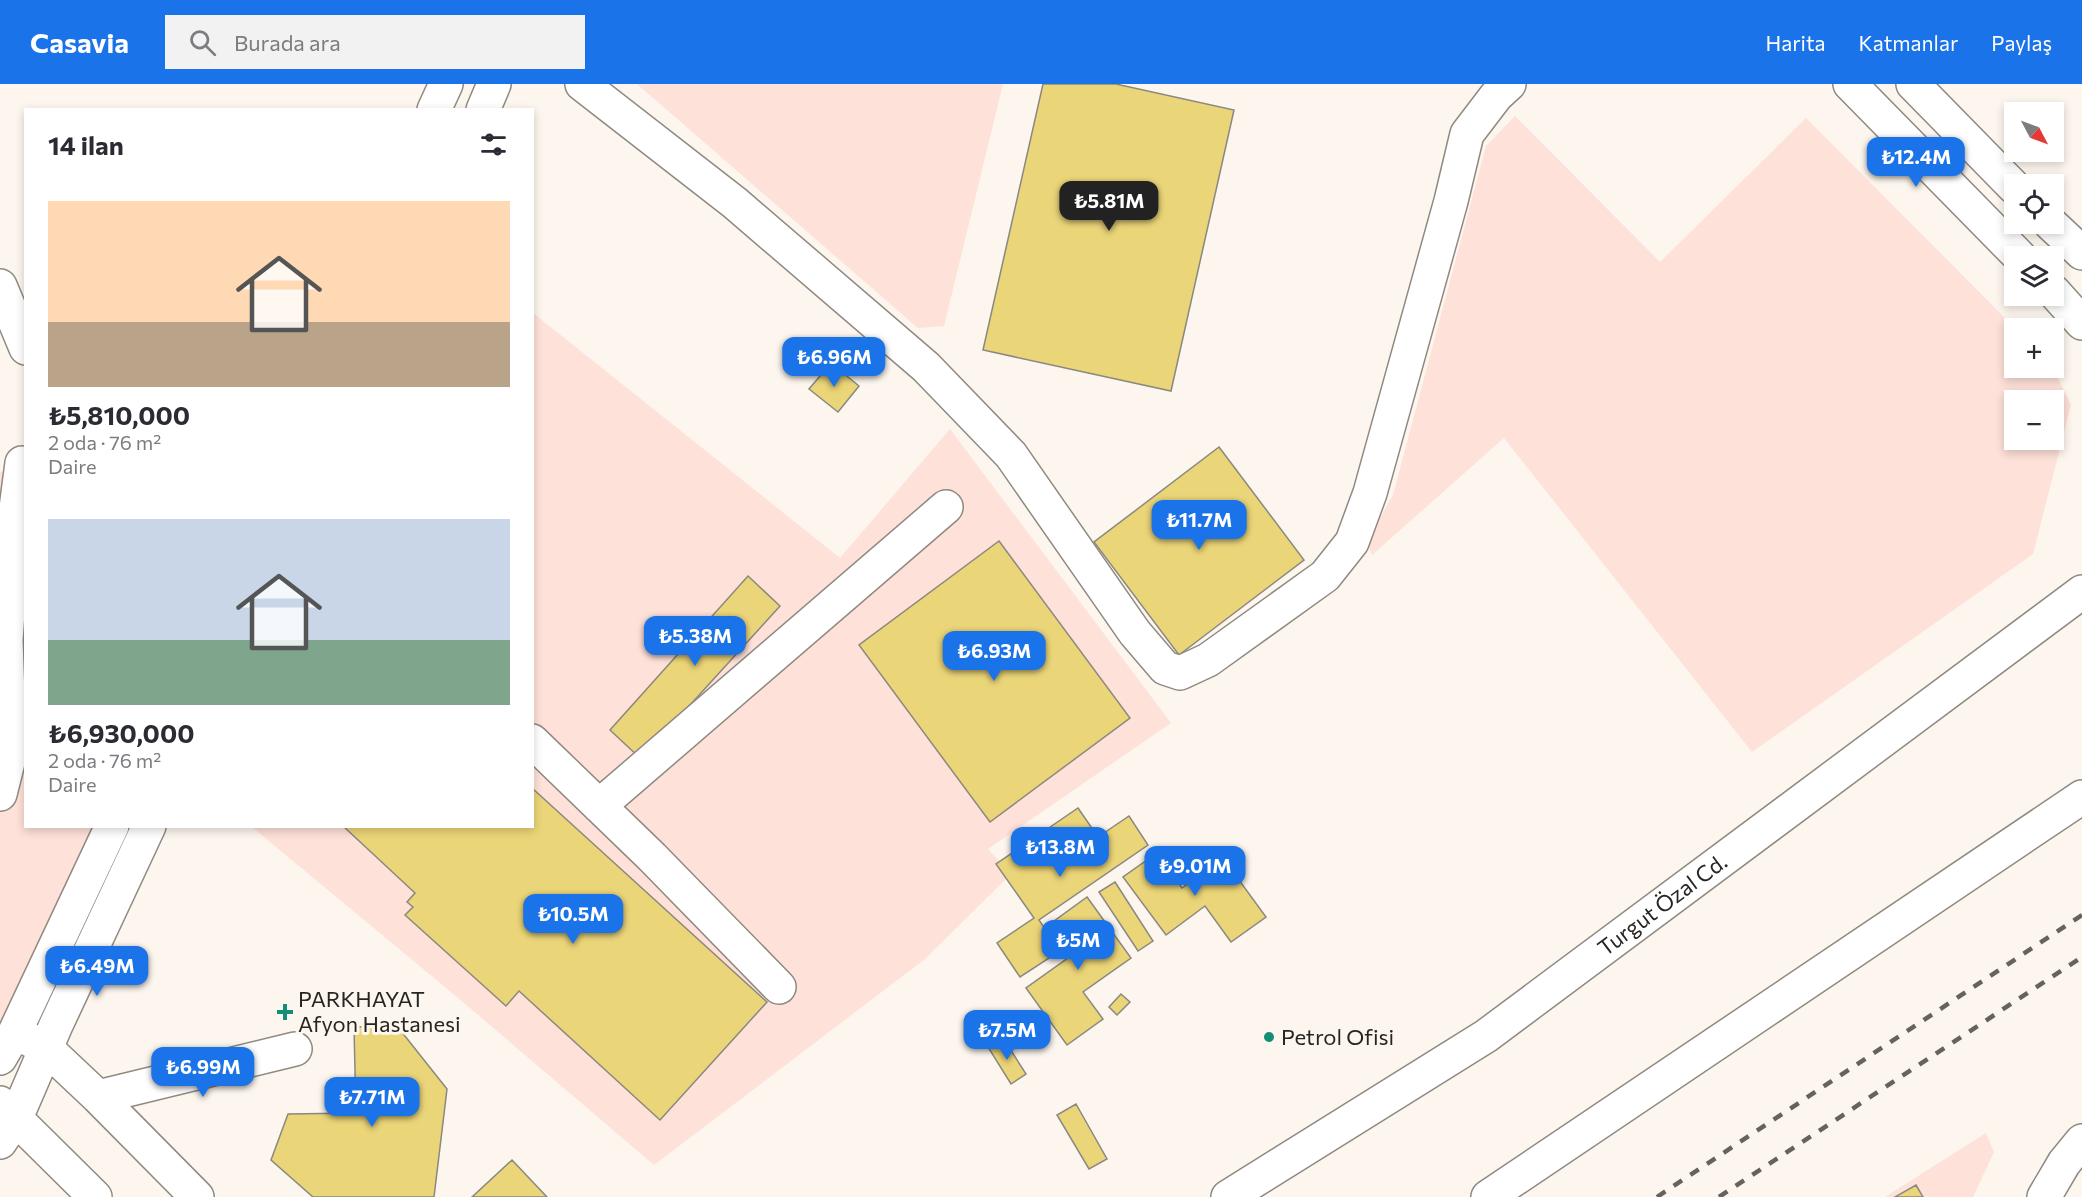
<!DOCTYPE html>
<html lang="tr">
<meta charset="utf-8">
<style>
body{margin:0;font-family:Commissioner,sans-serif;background:#f2f2f3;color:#2b2b33;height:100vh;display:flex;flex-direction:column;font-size:22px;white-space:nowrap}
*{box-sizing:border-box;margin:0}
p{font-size:20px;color:#7c7c81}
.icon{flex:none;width:33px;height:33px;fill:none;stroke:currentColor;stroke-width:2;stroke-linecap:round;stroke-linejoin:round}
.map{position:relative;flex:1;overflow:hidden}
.panel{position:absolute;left:24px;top:24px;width:510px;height:720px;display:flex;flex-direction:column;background:#fff;border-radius:0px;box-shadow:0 3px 9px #0003}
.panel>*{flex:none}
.needle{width:39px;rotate:131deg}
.buttons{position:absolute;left:2004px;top:18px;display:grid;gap:12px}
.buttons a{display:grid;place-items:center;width:60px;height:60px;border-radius:0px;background:#fff;box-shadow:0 3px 9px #0003;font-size:30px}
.price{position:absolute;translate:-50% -51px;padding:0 14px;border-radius:12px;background:#1a73e8;color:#fff;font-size:20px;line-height:39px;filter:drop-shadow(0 2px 3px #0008)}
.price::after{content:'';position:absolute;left:50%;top:36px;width:18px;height:14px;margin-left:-9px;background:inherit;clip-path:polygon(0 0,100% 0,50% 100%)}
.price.selected{background:#222;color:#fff}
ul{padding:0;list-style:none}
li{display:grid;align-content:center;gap:12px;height:318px;padding:0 24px}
li span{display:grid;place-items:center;height:186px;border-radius:0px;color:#555}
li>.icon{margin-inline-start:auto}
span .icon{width:108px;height:108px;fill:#fffc;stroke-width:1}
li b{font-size:26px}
h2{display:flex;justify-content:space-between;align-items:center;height:72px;padding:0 24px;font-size:26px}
header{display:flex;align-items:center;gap:36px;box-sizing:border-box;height:84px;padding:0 30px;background:#1a73e8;color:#fff}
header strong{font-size:28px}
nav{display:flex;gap:33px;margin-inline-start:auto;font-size:21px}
.search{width:420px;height:54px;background:#f2f2f3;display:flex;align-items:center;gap:15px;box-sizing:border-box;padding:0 21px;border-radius:0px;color:#7c7c81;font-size:22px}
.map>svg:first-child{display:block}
.green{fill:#fee1d8;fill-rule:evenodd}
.building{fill:#ebd579;stroke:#8a887f;stroke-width:1.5}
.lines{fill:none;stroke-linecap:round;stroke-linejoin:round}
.minor-casing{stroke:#8f8981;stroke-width:36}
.major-casing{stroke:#8f8981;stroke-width:36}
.minor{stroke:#fff;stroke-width:33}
.major{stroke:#fff;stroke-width:33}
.rail{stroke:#66625e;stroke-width:4.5;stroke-dasharray:10 10;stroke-linecap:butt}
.poi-dot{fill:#128f75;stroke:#fcf6ee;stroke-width:2}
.labels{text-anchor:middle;stroke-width:6;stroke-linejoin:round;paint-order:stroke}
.street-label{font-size:22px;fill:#272522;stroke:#fcf6ee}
.poi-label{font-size:22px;fill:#272522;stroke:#fcf6ee;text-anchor:start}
</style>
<header>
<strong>Casavia</strong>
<div class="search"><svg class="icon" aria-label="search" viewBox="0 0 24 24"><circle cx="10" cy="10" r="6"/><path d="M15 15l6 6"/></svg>Burada ara</div>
<nav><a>Harita</a><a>Katmanlar</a><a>Paylaş</a></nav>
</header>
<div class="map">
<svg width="2082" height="1113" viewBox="0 0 2082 1113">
<rect width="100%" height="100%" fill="#fcf6ee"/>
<!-- green -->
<path class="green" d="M637 0H1003L944 242 918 244Z
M1515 32 1660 178 1806 34 2015 244 2014 284H2053L2071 321 2033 470 1752 668 1504 354 1372 471 1367 458 1393 411 1486 62ZM2014 316H2054V356H2014Z
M533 229 840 474 950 345 1171 639 988 765 1011 790 925 875 654 1081 463 918 252 743 532 742Z
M0 387 25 405 26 742 100 743 0 953Z
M1986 1049 1994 1068 1973 1113H1885Z"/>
<!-- building -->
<path class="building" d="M1043 0H1116L1234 26 1171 307 983 266Z
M831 279 859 302 838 328 809 305Z
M1219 363 1304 476 1179 571 1094 458Z
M999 457 1130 634 990 738 859 561Z
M748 492 780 522 641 675 610 646Z
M532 704 767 918 660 1036 519 907 506 922 405 831 413 823 407 818 415 809 343 742H532Z
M1078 724 1098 753 1129 732 1148 761 1039 836 1060 867 1020 893 997 859 1034 834 996 780Z
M1157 769 1182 804 1223 774 1266 833 1231 858 1205 822 1166 851 1123 793Z
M1115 798 1153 857 1138 867 1099 808Z
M1087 813 1131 874 1083 908 1103 935 1067 961 1026 904 1072 871 1050 840Z
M1121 910 1130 918 1117 931 1109 923Z
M397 942 447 1005 434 1113H313L271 1076 288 1030 356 1029 354 943Z
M1003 954 1026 990 1011 1000 988 963Z
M1076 1020 1107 1075 1089 1085 1057 1031Z
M512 1076 547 1113H472Z
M1916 1101 1923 1113H1895Z"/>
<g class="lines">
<defs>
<path id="minor" d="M582 0 735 119 926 283 1011 371 1135 549 1165 584 1180 589 1208 576 1325 492 1352 458 1370 409 1451 117 1467 50 1496 12 1509 0
M1850 0 2019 172
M1913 0 2014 103
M434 26 446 0
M483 26 494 0
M2051 140 2082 169
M0 202 26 264
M2054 208 2082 239
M532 657 652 773 779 903
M0 710 10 670 6 556 15 432 22 379
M599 722 946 423
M28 955 46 964 98 1013 197 1113
M0 974 15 948 112 742
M98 1013 295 965
M0 1019 95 1113
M0 1058 16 1034 56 941 149 742
M2044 1113 2064 1079 2082 1057"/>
<g id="major">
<path id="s1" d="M1228 1113 1486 952 2082 508"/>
<path d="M1488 1113 2082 713"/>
</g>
</defs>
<!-- minor casing -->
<use href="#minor" class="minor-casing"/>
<!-- major casing -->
<use href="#major" class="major-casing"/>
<!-- minor -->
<use href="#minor" class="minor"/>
<!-- major -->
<use href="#major" class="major"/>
<!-- rail -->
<path class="rail" d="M1657 1113 2082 831
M1719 1113 2082 873"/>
</g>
<!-- markers -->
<g class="poi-dot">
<path d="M282 919h6v6h6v6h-6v6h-6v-6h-6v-6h6z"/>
<circle cx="1269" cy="953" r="6"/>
</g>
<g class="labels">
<!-- street labels -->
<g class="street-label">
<text dy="8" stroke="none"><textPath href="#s1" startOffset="524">Turgut Özal Cd.</textPath></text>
</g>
<!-- poi labels -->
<g class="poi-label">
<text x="298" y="923">PARKHAYAT<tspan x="298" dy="25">Afyon Hastanesi</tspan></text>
<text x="1281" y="961">Petrol Ofisi</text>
</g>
</g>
</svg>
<div class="buttons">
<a><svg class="needle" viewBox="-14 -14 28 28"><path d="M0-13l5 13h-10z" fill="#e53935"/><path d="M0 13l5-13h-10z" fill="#7c7c81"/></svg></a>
<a><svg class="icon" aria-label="locate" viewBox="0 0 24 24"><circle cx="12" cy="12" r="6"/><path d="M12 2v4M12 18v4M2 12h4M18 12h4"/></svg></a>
<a><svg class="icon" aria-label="layers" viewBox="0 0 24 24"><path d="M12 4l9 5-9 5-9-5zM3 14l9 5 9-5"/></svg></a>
<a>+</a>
<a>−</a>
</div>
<b class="price" style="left:1916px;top:104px">₺12.4M</b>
<b class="price selected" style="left:1109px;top:148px">₺5.81M</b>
<b class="price" style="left:834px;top:304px">₺6.96M</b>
<b class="price" style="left:1199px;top:467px">₺11.7M</b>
<b class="price" style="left:695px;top:583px">₺5.38M</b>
<b class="price" style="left:994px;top:598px">₺6.93M</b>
<b class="price" style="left:1060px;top:794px">₺13.8M</b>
<b class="price" style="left:1195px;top:813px">₺9.01M</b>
<b class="price" style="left:573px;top:861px">₺10.5M</b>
<b class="price" style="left:1078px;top:887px">₺5M</b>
<b class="price" style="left:97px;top:913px">₺6.49M</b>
<b class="price" style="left:1007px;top:977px">₺7.5M</b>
<b class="price" style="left:203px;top:1014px">₺6.99M</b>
<b class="price" style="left:372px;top:1044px">₺7.71M</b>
<section class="panel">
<h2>14 ilan<svg class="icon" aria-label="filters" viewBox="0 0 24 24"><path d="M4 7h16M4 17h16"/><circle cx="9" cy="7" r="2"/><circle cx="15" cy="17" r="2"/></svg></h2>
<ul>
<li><span style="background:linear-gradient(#ffd9b3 65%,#b9a48a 0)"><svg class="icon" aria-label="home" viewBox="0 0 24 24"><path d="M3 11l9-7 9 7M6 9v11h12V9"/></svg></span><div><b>₺5,810,000</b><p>2 oda · 76 m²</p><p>Daire</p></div></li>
<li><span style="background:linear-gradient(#c9d6e8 65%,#7fa58c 0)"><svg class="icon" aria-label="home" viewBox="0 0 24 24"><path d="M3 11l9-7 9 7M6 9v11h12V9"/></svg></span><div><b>₺6,930,000</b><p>2 oda · 76 m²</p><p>Daire</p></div></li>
</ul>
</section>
</div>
